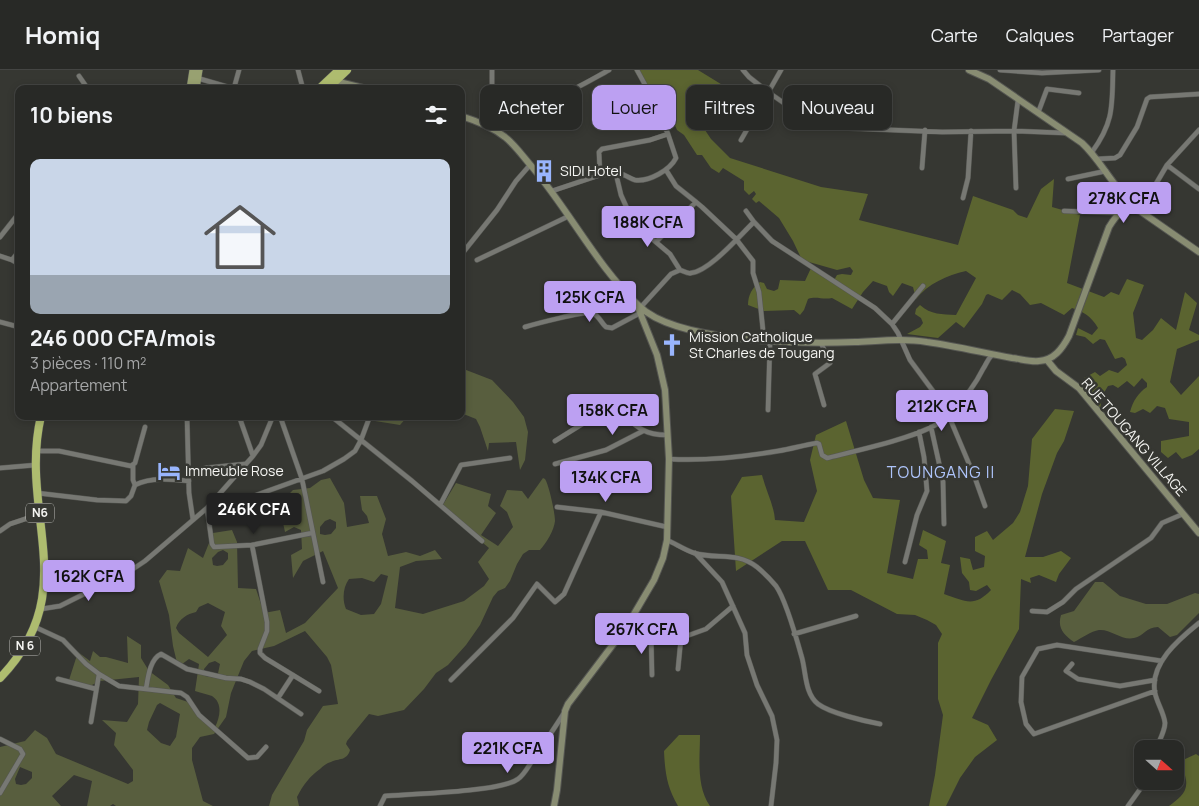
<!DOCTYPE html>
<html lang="fr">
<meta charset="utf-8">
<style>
body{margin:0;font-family:Manrope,sans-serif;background:#343532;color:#f1f3f6;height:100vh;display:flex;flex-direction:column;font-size:19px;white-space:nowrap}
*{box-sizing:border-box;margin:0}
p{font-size:16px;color:#a5a6a7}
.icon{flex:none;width:28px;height:28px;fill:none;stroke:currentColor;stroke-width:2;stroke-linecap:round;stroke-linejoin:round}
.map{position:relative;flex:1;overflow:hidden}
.details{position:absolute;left:15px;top:15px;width:450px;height:335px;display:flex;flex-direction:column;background:#282926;border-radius:10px;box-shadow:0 2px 8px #0003,0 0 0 1px #444543}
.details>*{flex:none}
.banner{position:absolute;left:480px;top:15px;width:475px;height:45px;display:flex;gap:10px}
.needle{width:32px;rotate:111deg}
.buttons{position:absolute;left:1134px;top:670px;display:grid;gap:10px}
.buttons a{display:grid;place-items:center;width:50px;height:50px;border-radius:10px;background:#282926;box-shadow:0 2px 8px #0003,0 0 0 1px #444543;font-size:25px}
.price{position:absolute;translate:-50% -42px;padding:0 11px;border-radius:5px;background:#bca0f2;color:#111;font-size:16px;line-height:32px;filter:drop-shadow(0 1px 2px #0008)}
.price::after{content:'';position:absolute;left:50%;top:30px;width:15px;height:11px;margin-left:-8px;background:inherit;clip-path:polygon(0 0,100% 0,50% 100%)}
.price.current{background:#222;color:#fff}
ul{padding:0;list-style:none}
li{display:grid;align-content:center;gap:10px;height:265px;padding:0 15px}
li span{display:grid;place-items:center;height:155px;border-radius:10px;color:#555}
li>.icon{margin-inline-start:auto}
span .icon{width:90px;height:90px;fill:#fffc;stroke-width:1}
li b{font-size:21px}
h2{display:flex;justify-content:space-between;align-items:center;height:60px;padding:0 15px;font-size:21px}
.pill{padding:0 18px;border-radius:10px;background:#282926;box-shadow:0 2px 8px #0003,0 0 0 1px #444543;font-size:18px;line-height:45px}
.pill.current{background:#bca0f2;color:#111}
header{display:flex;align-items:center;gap:30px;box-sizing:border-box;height:70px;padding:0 25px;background:#282926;border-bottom:1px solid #444543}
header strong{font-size:24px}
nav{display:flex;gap:28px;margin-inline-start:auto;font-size:18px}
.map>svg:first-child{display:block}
.green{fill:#585e3e;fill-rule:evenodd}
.forest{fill:#5b6430}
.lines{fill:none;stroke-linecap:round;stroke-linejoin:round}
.street-casing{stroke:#555652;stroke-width:5.5}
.secondary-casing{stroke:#555652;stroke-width:8}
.primary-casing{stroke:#555652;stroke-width:8}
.highway-casing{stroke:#555652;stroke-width:9}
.street{stroke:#777873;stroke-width:4.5}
.secondary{stroke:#888c72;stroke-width:6}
.primary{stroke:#98a171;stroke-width:7}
.highway{stroke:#aebc6f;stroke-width:8}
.labels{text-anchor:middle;stroke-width:5;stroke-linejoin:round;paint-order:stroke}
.shield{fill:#363732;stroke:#bcbcb8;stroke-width:1}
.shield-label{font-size:12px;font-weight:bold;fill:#f5f5f2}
.poi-label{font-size:14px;fill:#f5f5f2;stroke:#363732;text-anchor:start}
.street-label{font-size:14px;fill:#f5f5f2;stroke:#363732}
.quarter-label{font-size:16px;letter-spacing:1px;fill:#aec4fa;stroke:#363732}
</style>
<header>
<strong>Homiq</strong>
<nav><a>Carte</a><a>Calques</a><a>Partager</a></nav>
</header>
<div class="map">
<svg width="1199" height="736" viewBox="0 0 1199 736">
<rect width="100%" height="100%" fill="#363732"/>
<!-- green -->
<path class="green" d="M461 298 492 310 513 332 524 347 528 362 525 390 520 400 516 372 489 373 488 381 480 357 476 349 461 343Z
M376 346H408L400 355 375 351Z
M330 408 344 433 347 457 369 453 367 446 362 440 360 426H377L386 449 382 464 388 486 406 482 420 486 435 480 442 489 416 491 400 497 395 538 423 544 464 531 484 516 489 509 478 492 489 478 441 438 456 413 491 424 488 436 496 443 481 465 498 476 513 457 507 442 500 436 507 420 522 421 528 429 543 408 545 409C549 415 555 443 555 451 554 461 546 473 540 480H529L523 484 517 494 510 511 505 518 498 521 493 527 480 555 466 575 448 595 436 603 424 619 404 640 378 646 369 644 347 671 346 674 350 680C347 691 339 688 331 692 327 693 323 696 320 699 310 706 303 715 297 727L299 736H269L272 725 304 671 307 660 323 636 338 634 331 595 327 587 305 561 274 576 252 581 244 591 231 623 226 647 214 664 200 667 192 678V690L203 731 213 736H116L113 734 110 736H87L92 711 74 705 52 726 61 736H0V677L25 671 35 660 47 668 56 684 128 714 133 711V700L114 675 116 663 102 650 127 652 138 634 139 607 100 611 90 616 69 610 78 582 90 591 93 581 100 587H106L128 593 127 566 141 575V588L149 601 168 615 176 628 188 632 215 657C220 647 223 633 212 626 207 624 200 623 195 621L199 594 189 589 178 597 173 576 169 545 159 511 167 500 180 501 188 478 203 488 213 463 232 460 237 472 238 518 256 519 264 543 280 540 286 563 305 553 338 518 323 481 303 491 293 508 291 485 302 479 301 460 294 457 285 462 279 434 293 420 310 418 321 410ZM330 449 336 452V458L331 464 325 465 320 464V457L325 451ZM223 480 228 483V489L223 495 217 496 213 495 212 488 218 482ZM381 504 388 506 381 534 374 544 361 545 346 539C342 530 343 517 349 509L362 508 374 512ZM208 533 225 542 221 556 227 565 208 587 179 563 176 558C179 549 187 544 196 542L199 537ZM215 591 220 594 217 608 205 606 204 599 209 593ZM160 633 180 644 176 667 170 676 161 673 147 660 149 652 157 635ZM20 697 32 702V708L26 714 21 715 16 714 15 709Z
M1095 512H1103L1120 526 1146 534H1167L1195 523 1199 524V543L1177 565 1170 567 1158 557C1146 557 1144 566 1134 568 1122 571 1111 559 1099 560 1091 561 1082 568 1074 572 1064 565 1057 558 1061 545L1074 541Z"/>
<!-- forest -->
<path class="forest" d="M634 0H698L729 19 714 39 704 35 701 38V54L711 69 730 88 821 117 868 124 859 150 958 175 973 126 1013 140 1018 145 1027 148 1041 119 1054 109 1052 137 1080 145 1067 213 1104 227 1111 222 1119 225 1127 209 1144 215 1133 243 1136 268 1142 270 1153 260 1161 248 1176 260 1185 222 1197 233 1189 260 1199 265V270L1177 279 1170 312 1181 325 1199 306V379L1192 385 1182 389 1176 382 1168 388 1161 382V371L1189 366V352L1169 349 1165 338 1157 336 1150 343 1143 339 1135 343 1130 342C1133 331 1138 323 1147 317V313L1142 308 1134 317 1127 311 1118 318 1113 315 1108 316 1102 326 1100 341 1089 324 1090 318 1084 308 1095 302 1100 306 1109 300 1118 303 1127 295 1125 289 1122 287 1115 289 1105 270 1100 269 1093 274 1085 267 1076 265 1078 258 1092 265 1098 258C1091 246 1084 242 1072 238L1064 245 1041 233 1030 235 1020 224 1012 220 1002 230 988 224 986 225 982 234 964 258 956 252 938 268 907 264 920 257 923 253 921 248 915 244 916 239 920 235C931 245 942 244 956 245L976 208 966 201C947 205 928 214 916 229L913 217 902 213 893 226 889 222 887 216 873 211 863 222 852 239 832 228C823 230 816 226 808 229L804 240 800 245 794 240 764 241 748 235C748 225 752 218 760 212L764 213 767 219 774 221 778 219 780 210 805 211 811 198 833 212 837 205 842 204 851 205 853 201 850 197 837 200 802 190 793 171 779 148 759 131 756 133 752 129 756 124 754 121 749 125 744 120V111L723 98 719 103 711 98 702 85H697L684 65 677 60 667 37 657 39Z
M1055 339 1074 341 1064 371 1057 383 1042 424 1025 487H1043L1061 481 1071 488 1059 504 1056 512 1039 505 1030 508 1031 513 1021 509 1019 559 991 610 972 648 988 655 997 670 975 687 960 708 946 736H929L935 705 943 645 938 629V573L942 564 936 555 927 550 915 545 897 544 851 520H828L805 471H782L736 501 731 426 742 407 762 405C766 421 774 435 775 450L804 452 817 421 810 390 816 365 846 351 864 410 873 428 900 430 887 503 913 509 918 489H928L927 480 919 475 923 460 946 471 941 493 950 495 944 524C965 531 974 538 991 520L987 515 976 521 970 520 969 512 962 503 960 487 970 489 973 500 984 497 985 486 975 481V467L987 461 993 470 1013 453 1020 442 1028 416 1032 369Z
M679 665H700C700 688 696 716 710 736H678C667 717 665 703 664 681Z
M1196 684 1199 686V736H1169C1178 729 1188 723 1186 710 1185 703 1182 698 1183 690Z"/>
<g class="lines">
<defs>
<path id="street" d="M298 0 303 19
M743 0 749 7 768 22 794 40 819 53 842 58 942 62 1014 61 1018 30
M1000 0 1042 3 1099 0
M79 6 88 19
M197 8 235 19
M234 18 239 0
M493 35C509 34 525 34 540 31 565 26 587 12 609 0
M1038 43 1047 19 1079 23
M492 58V0
M741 70 781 0
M1092 82C1114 52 1112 36 1113 0
M1097 89 1115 88 1120 85 1137 57 1147 29 1150 27 1199 24
M1167 95 1199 119
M922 98 925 60
M666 100 676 116 696 132
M616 104 621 125 630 145 644 162 670 184 680 200
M600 105C606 105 614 103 620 104 625 104 630 109 635 110 649 112 670 100 676 88L668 64
M1068 109 1106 101
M1016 118 1014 61 1065 63
M552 121 600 105 599 82 602 79 650 70 668 64 649 22 637 0
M963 128 968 108 971 61
M1064 141 1119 143
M1140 141 1167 95 1199 60
M0 167 19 143
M656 172 696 132 702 137 736 169 753 191V203L759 222 764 270
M461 185 497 140 516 111 530 95
M0 186 12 190 19 194
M12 190 19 181
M477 190 569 146
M640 238 671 204 680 200C684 201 687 204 691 203 710 201 740 165 754 152
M0 252 19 257
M892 254 923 216
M525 257C535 254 584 241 592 243 599 245 601 253 606 257L612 258 640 243
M821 273 830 293 815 304 824 335
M768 340 770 271
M947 340 954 339C965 328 976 313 983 299 987 293 987 290 992 285
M948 344 975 408 985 436
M187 346 189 423 193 450
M239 346 253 386
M280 346 302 409 323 512
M331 346 412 411 482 471
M931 357 943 411 944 454
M555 371 608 338C622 340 631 354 643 360 650 364 659 365 667 365
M36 381H59L131 396 135 393 145 357
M669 389C705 391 743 387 778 381 791 379 804 375 817 373L819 374 822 385 827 388C850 382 939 364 948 344L947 340 910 290 898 263 892 254 875 238 772 171 754 152 746 141
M555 394 606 380 643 361
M133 395V410L135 415
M0 398 36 395
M205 398 245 394
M37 423 97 430 126 431 131 426 135 415C151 407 171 409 189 411
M212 433 254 426 323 401 344 389 355 381 361 370 370 346
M440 435 461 395 510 388
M557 437 601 442
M207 438 212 474 214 477 252 475
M0 461 10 454 40 444
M312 463 252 475 267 552V561L260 579V583L265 588 319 621
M667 470C676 474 685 480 694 483 717 490 736 481 757 497 763 502 771 510 776 516 786 530 797 570 802 588 806 603 805 624 818 634 830 643 864 651 880 654
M695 483 722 512 745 563 747 585 757 615 772 646 777 670 776 693 771 736
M905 492 917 445 927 421 924 387 919 362
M41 539 60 536 130 501 145 491 207 438 253 386 261 375 273 346
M1032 541 1047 542 1063 532 1076 519 1151 468 1162 453 1183 444
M627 556 640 561 681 568 706 559 733 536
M35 557 63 570 86 594 99 604 91 652
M651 563 652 605
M794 564 856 546
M1072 594 1066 601 1078 609 1120 616 1155 610
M678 599 681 568
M99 604 119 616 181 623 187 627 199 645 248 688 257 687 266 677
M58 609 96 619
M451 610 513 548 537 514 555 532 564 524 601 442 667 457
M146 619C148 607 150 589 161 584L187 599 226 608 241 609 250 612 264 619 301 644
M1155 621 1034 664 1026 654 1021 632 1022 607 1038 579 1057 575 1162 591
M278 628 293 605
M0 669 20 679 23 684 0 723
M1156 679C1159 671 1165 661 1165 653 1164 643 1157 633 1155 623 1149 594 1179 569 1199 553
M380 736 385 726C410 724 501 722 518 709 524 705 528 697 532 691 543 675 554 659 564 643
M1128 736 1146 711"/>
<path id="secondary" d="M969 0 989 9 1082 73C1096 86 1105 102 1117 117 1123 124 1129 131 1135 139
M334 9 339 12 367 19
M461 46C477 51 492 57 505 67 516 76 524 88 533 98 570 142 597 196 639 236 677 273 803 274 855 272 879 271 903 268 927 272 956 276 984 283 1012 288 1021 289 1030 292 1039 291 1054 290 1062 279 1069 266L1109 157C1117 144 1123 136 1140 141L1199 182
M1118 118 1124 141
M1047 290 1056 301 1079 318 1199 463
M554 736 557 720 565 641 568 634 627 556 654 510 663 488 667 470 669 389 665 320 657 285 637 235"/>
<path id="primary" d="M190 19 193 0
M196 19 199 0"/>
<path id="highway" d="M319 19 339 0
M327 19 347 0
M0 608C84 521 18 444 41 346"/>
</defs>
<!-- street casing -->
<use href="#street" class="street-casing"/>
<!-- secondary casing -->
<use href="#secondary" class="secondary-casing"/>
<!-- primary casing -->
<use href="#primary" class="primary-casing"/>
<!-- highway casing -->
<use href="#highway" class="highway-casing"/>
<!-- street -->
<use href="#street" class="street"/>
<!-- secondary -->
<use href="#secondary" class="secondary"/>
<!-- primary -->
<use href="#primary" class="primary"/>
<!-- highway -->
<use href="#highway" class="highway"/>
</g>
<!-- icons -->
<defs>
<symbol id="building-bare" viewBox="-9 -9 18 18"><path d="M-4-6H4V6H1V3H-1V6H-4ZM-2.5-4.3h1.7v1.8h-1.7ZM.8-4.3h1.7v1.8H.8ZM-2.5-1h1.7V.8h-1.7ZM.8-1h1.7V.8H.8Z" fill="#99b5fd" stroke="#363732" stroke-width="2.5" paint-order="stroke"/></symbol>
<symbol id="church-bare" viewBox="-9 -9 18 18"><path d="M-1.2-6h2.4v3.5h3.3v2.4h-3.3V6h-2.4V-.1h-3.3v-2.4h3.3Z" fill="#99b5fd" stroke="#363732" stroke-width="2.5" paint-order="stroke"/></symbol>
<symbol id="hotel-bare" viewBox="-9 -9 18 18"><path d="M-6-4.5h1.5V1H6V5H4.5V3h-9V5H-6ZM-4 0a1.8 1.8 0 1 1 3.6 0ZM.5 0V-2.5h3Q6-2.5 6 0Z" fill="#99b5fd" stroke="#363732" stroke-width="2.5" paint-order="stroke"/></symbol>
</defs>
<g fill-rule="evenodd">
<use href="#building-bare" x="528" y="85" width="32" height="32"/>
<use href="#church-bare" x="656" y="259" width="32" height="32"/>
<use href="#hotel-bare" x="153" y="385" width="32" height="32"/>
</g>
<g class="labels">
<!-- shield labels -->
<g class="shield">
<rect x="26" y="433.5" width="28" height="19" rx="4"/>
<rect x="10" y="566.5" width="30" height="19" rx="4"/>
</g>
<g class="shield-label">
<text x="40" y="447">N6</text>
<text x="25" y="580">N 6</text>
</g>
<!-- poi labels -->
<g class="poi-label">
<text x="560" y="106">SIDI Hotel</text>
<text x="689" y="272">Mission Catholique<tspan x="689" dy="16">St Charles de Tougang</tspan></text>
<text x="185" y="406">Immeuble Rose</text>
</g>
<!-- street labels -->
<g class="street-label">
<text transform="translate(1134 367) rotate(49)" y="5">RUE TOUGANG VILLAGE</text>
</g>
<!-- quarter labels -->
<g class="quarter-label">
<text x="941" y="408">TOUNGANG II</text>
</g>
</g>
</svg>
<div class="buttons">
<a><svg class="needle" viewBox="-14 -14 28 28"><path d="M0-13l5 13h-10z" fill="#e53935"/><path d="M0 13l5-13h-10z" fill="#a5a6a7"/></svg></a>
</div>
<b class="price" style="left:1124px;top:154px">278K CFA</b>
<b class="price" style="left:648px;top:178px">188K CFA</b>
<b class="price" style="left:590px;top:253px">125K CFA</b>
<b class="price" style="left:942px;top:362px">212K CFA</b>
<b class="price" style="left:613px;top:366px">158K CFA</b>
<b class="price" style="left:606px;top:433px">134K CFA</b>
<b class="price current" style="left:254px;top:465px">246K CFA</b>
<b class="price" style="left:89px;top:532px">162K CFA</b>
<b class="price" style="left:642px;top:585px">267K CFA</b>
<b class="price" style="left:508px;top:704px">221K CFA</b>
<div class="banner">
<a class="pill">Acheter</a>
<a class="pill current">Louer</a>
<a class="pill">Filtres</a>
<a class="pill">Nouveau</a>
</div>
<section class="details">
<h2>10 biens<svg class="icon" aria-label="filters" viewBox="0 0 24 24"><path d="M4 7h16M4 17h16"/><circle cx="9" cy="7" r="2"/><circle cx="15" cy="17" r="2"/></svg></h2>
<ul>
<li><span style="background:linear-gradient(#c9d6e8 75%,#9aa5b1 0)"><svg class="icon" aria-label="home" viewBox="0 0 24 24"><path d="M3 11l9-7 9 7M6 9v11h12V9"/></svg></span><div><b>246 000 CFA/mois</b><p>3 pièces · 110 m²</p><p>Appartement</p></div></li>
</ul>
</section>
</div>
